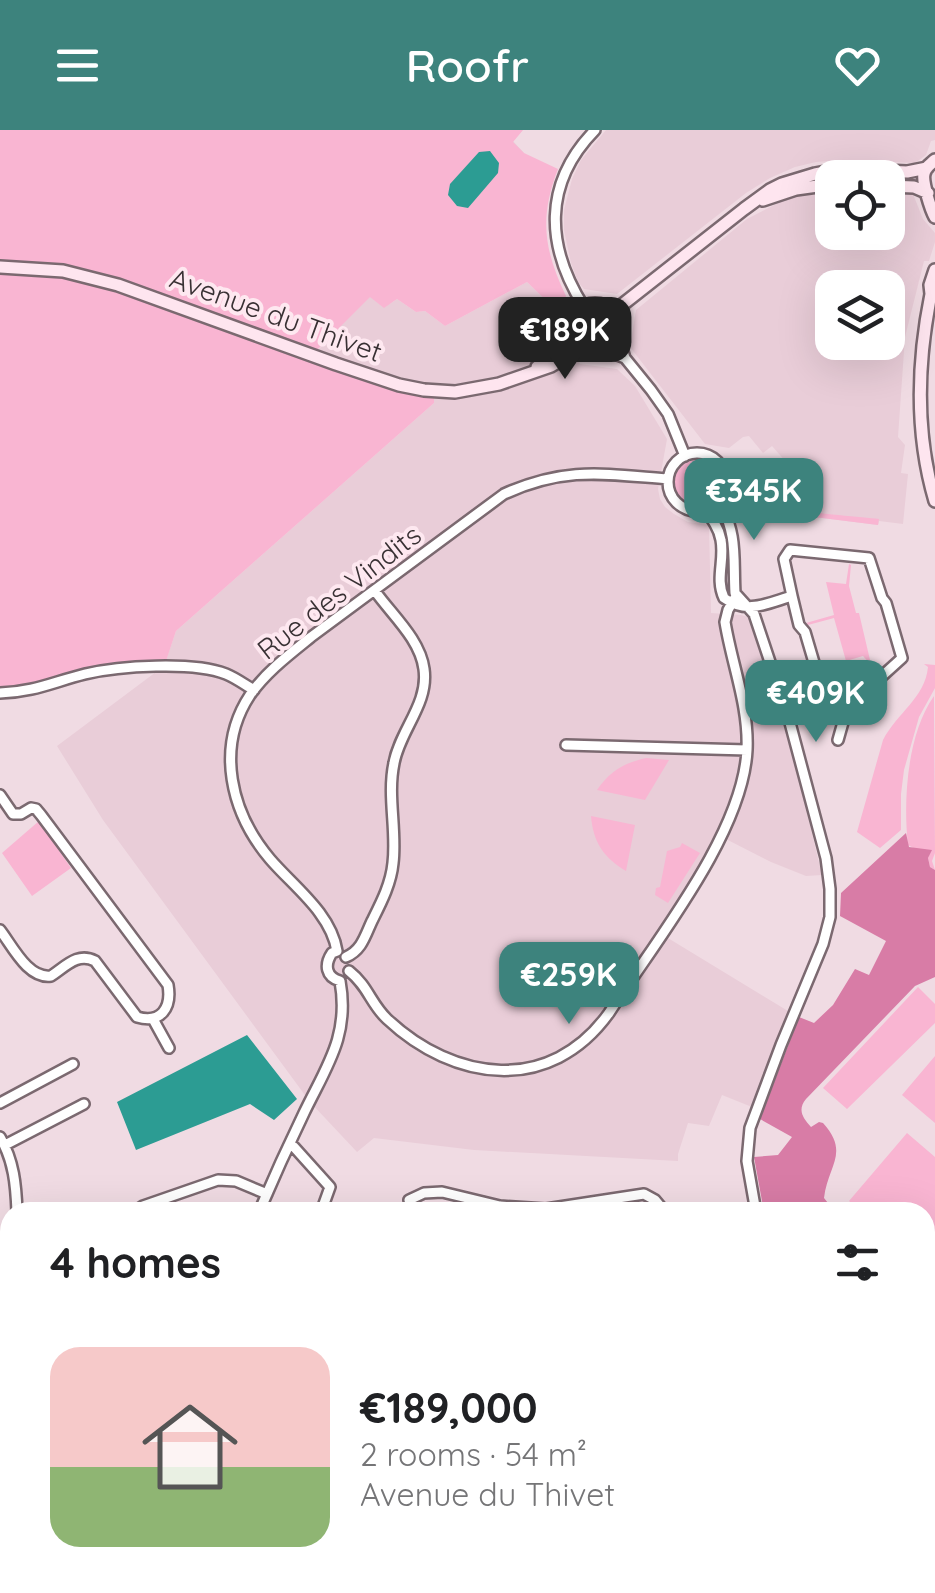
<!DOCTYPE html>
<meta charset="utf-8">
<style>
body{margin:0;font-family:Quicksand,sans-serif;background:#f6f6f6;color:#202124;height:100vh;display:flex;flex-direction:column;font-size:38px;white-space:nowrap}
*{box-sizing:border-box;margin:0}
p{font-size:32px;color:#757577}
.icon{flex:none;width:55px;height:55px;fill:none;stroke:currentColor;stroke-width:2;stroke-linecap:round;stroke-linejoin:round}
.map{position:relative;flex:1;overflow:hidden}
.panel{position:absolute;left:0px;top:1072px;width:935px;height:392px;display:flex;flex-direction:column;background:#fff;border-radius:30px 30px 0 0;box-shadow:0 10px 40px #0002}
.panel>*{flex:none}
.controls{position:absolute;left:815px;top:30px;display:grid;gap:20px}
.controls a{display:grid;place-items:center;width:90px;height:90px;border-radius:20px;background:#fff;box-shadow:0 10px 40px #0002;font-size:50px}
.price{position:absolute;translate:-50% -85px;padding:0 22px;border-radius:20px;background:#3d837d;color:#fff;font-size:32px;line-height:65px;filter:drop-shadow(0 2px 5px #0008)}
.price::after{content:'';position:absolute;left:50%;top:60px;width:30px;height:22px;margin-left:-15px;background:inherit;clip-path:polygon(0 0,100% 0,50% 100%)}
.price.on{background:#222;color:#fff}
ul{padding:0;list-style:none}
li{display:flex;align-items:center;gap:30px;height:250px;padding:0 50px}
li+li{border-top:2px solid #e0e0e0}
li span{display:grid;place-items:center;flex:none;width:280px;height:200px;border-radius:30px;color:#555}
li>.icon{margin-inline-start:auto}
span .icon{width:120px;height:120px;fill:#fffc;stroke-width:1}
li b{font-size:42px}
h2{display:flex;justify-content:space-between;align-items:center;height:120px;padding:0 50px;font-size:42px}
header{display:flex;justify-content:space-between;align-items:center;height:130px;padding:0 50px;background:#3d837d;color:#fff;font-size:45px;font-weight:600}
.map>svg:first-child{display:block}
.built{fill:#e9cdd8;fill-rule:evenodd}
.green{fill:#f9b5d2}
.forest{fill:#d87ca6}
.water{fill:#2c9c93}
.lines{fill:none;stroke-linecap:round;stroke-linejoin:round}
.street-casing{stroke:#7b6970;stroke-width:14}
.secondary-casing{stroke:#7b6970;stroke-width:16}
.street{stroke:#fff;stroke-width:9}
.secondary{stroke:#fee5ef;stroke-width:11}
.labels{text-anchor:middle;stroke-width:8;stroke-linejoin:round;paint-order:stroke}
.street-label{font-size:28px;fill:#393134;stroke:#fee8f0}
</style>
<header><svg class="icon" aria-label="menu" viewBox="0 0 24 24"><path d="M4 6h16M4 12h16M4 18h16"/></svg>Roofr<svg class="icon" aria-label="heart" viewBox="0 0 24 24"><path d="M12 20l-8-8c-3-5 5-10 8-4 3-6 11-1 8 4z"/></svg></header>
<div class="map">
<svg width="935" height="1463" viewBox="0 0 935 1463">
<rect width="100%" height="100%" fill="#f0dbe3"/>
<!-- built -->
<path class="built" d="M523 0 513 11 524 23 390 174 397 169 416 182 425 181 445 196 527 152 559 183 556 205 580 234 617 239 635 256 667 309 658 359 660 369 665 377 674 384 688 392 709 395 711 483 741 485 748 487 753 495 810 680 807 683 822 745 806 746 771 732 720 706 658 802 788 881 752 977 722 965 709 996 688 993 678 1024V1031L474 1020 374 1008 357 1022 310 972 103 690 57 616 164 536 176 501 434 273 313 225 323 215 225 177Z
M606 0H935V10L931 11 926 25 915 33 841 30 816 32 795 37 770 48 746 63 617 164 584 159 578 152 571 133 564 100V80L572 49 581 30Z
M832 60V102H888V62L913 64 923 89 935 103V112L929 131H924L905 207 898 307 905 315 901 343 908 344 903 394 879 391 878 395 799 385 804 337 787 333 772 316 763 323 749 306 743 307 729 318 705 314 630 217 636 180 747 89 788 68ZM832 158H888V212H832Z"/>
<!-- green -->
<path class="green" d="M0 0H523L513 12 524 23 558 39C539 88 544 120 566 166L559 183 527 152 445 196 425 181 416 182 397 169 384 178 370 167 313 224 434 261V273L176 501 166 531C110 535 56 554 0 559Z
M673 352a24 24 0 1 1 48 0a24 24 0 1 1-48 0Z
M743 343C749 351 754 362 762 368 777 382 855 386 879 389L878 395 751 379 750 369 740 344Z
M849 434 851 435 849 456 856 483H859L870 530 881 543 879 544 863 526 846 531 834 488 808 495 806 493 834 485 826 452 846 454Z
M924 534 935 535V558L919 587 904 640 901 664V700L880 718 857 702 883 610C897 583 925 568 928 537Z
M934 566 935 723 932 731 935 740 930 737 928 728 931 720H917L908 715C903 671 907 604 934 566Z
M646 628 669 630 645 670 597 660C610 641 624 633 646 628Z
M591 686 635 695 626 741C604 728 593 712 591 686Z
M39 691 71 738 32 766 2 723Z
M682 713 700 723 668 773 655 765 656 758 660 757 667 721 680 717Z
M918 857 935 874V893L847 979 823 958Z
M935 926V993L902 965Z
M907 1003 935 1027V1145L925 1136V1082H862L849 1071Z
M303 1455H866L873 1463H303Z"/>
<!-- forest -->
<path class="forest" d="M906 703 909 717 932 720 928 728 930 737 935 740V847L915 856 806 969C797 980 803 988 811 997L819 992 823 993C850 1023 828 1035 824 1068L828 1073H834L847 1082H764L754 1027 778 1025 792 1007 760 989 799 887 814 893 833 875 855 839 869 845 886 811 840 786 841 763Z"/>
<!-- water -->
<path class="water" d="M490 21 499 33 498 43 468 78 457 76 448 65 450 54 479 22Z
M247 905 297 969 274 990 250 974 136 1020 117 972Z"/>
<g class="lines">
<defs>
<path id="street" d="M584 177C546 117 542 54 595 0
M618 205 625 228
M604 220 625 228 651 260 668 284 685 326
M668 352a29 29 0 1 1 58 0a29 29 0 1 1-58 0Z
M719 371C738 405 733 426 735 463L754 484 789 589 826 728 830 759V787L823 814 781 915 750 998 747 1031 756 1082
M705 380C712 389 719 398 721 410 725 430 715 449 724 468 747 485 768 473 792 466L799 495 805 502 820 553 860 566 902 528 886 473 882 468 869 428 790 420 784 429 792 466
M0 563C34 562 53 552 85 544 119 536 193 531 226 544 236 548 245 555 254 560
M838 610 851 564
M566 615 747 620
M0 665 13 684H21L31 678 36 679 41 685 168 855C172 878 161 894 137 887L95 831C78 822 66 836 51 846 28 849 13 817 0 800
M337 821C331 783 293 756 270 729 231 683 215 618 250 565 266 542 290 524 311 507L504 364C566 336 604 344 668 349
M346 827C362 820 365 806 372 791 381 773 391 754 393 733 397 700 387 666 394 633 400 600 429 574 424 539 420 509 392 485 375 461
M349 841C368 856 371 874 387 889 454 952 550 965 609 883 654 813 743 704 747 620 749 576 732 535 725 492L728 480 736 466
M153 889 169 918
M0 973 73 934
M0 1007C14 1031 16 1055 17 1082
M5 1015 84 974
M289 1015 294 1017 330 1057 321 1082
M409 1070 424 1063 442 1062 500 1076 546 1079 644 1064 655 1070 665 1082
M134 1082 143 1076 218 1050 236 1051 267 1064
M259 1082C273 1049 288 1016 304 983 326 937 350 906 340 851 326 847 324 835 332 823L337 821
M10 1129 5 1172 10 1213
M925 1347 935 1366
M115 1455 117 1463
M217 1455 218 1463
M350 1455V1463
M805 1455 809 1463
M80 1463 100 1455
M470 1463 472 1455
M624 1463 638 1455
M746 1463 763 1455"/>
<path id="secondary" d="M935 30C930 35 925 37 924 44 922 52 931 80 935 87
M888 56 914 57 928 63
M763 70 796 59 832 54
M0 137 63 141 118 155 336 234 399 255 424 260 455 262 499 254 551 236 571 224 585 219
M935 140 930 155 931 164C917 233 915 303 935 371
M571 198a24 24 0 1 1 48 0a24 24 0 1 1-48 0Z
M613 182 744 79 770 60 782 54 815 44 841 39 907 42 927 38
M537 237 556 223 573 206
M925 1263 935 1257
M0 1343 10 1337"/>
</defs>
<!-- street casing -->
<use href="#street" class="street-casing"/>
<!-- secondary casing -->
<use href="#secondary" class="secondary-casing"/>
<!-- street -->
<use href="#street" class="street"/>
<!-- secondary -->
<use href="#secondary" class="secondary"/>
</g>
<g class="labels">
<!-- street labels -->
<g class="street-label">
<text transform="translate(276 185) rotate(20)" y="10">Avenue du Thivet</text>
<text transform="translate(339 462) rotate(-38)" y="10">Rue des Vindits</text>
</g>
</g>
</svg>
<div class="controls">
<a><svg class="icon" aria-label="locate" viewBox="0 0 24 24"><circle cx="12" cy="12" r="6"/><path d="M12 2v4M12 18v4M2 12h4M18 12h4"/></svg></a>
<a><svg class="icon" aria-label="layers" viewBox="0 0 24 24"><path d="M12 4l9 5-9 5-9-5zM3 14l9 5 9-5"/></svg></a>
</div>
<b class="price on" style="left:565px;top:252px">€189K</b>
<b class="price" style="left:754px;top:413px">€345K</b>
<b class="price" style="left:816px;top:615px">€409K</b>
<b class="price" style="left:569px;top:897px">€259K</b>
<section class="panel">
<h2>4 homes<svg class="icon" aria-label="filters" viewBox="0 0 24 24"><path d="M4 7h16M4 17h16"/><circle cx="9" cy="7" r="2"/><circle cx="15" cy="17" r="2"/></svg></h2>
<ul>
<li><span style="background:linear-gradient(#f6c9c9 60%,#8fb573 0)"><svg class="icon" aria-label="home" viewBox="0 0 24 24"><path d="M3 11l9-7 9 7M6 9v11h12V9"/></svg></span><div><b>€189,000</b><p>2 rooms · 54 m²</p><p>Avenue du Thivet</p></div></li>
</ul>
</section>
</div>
